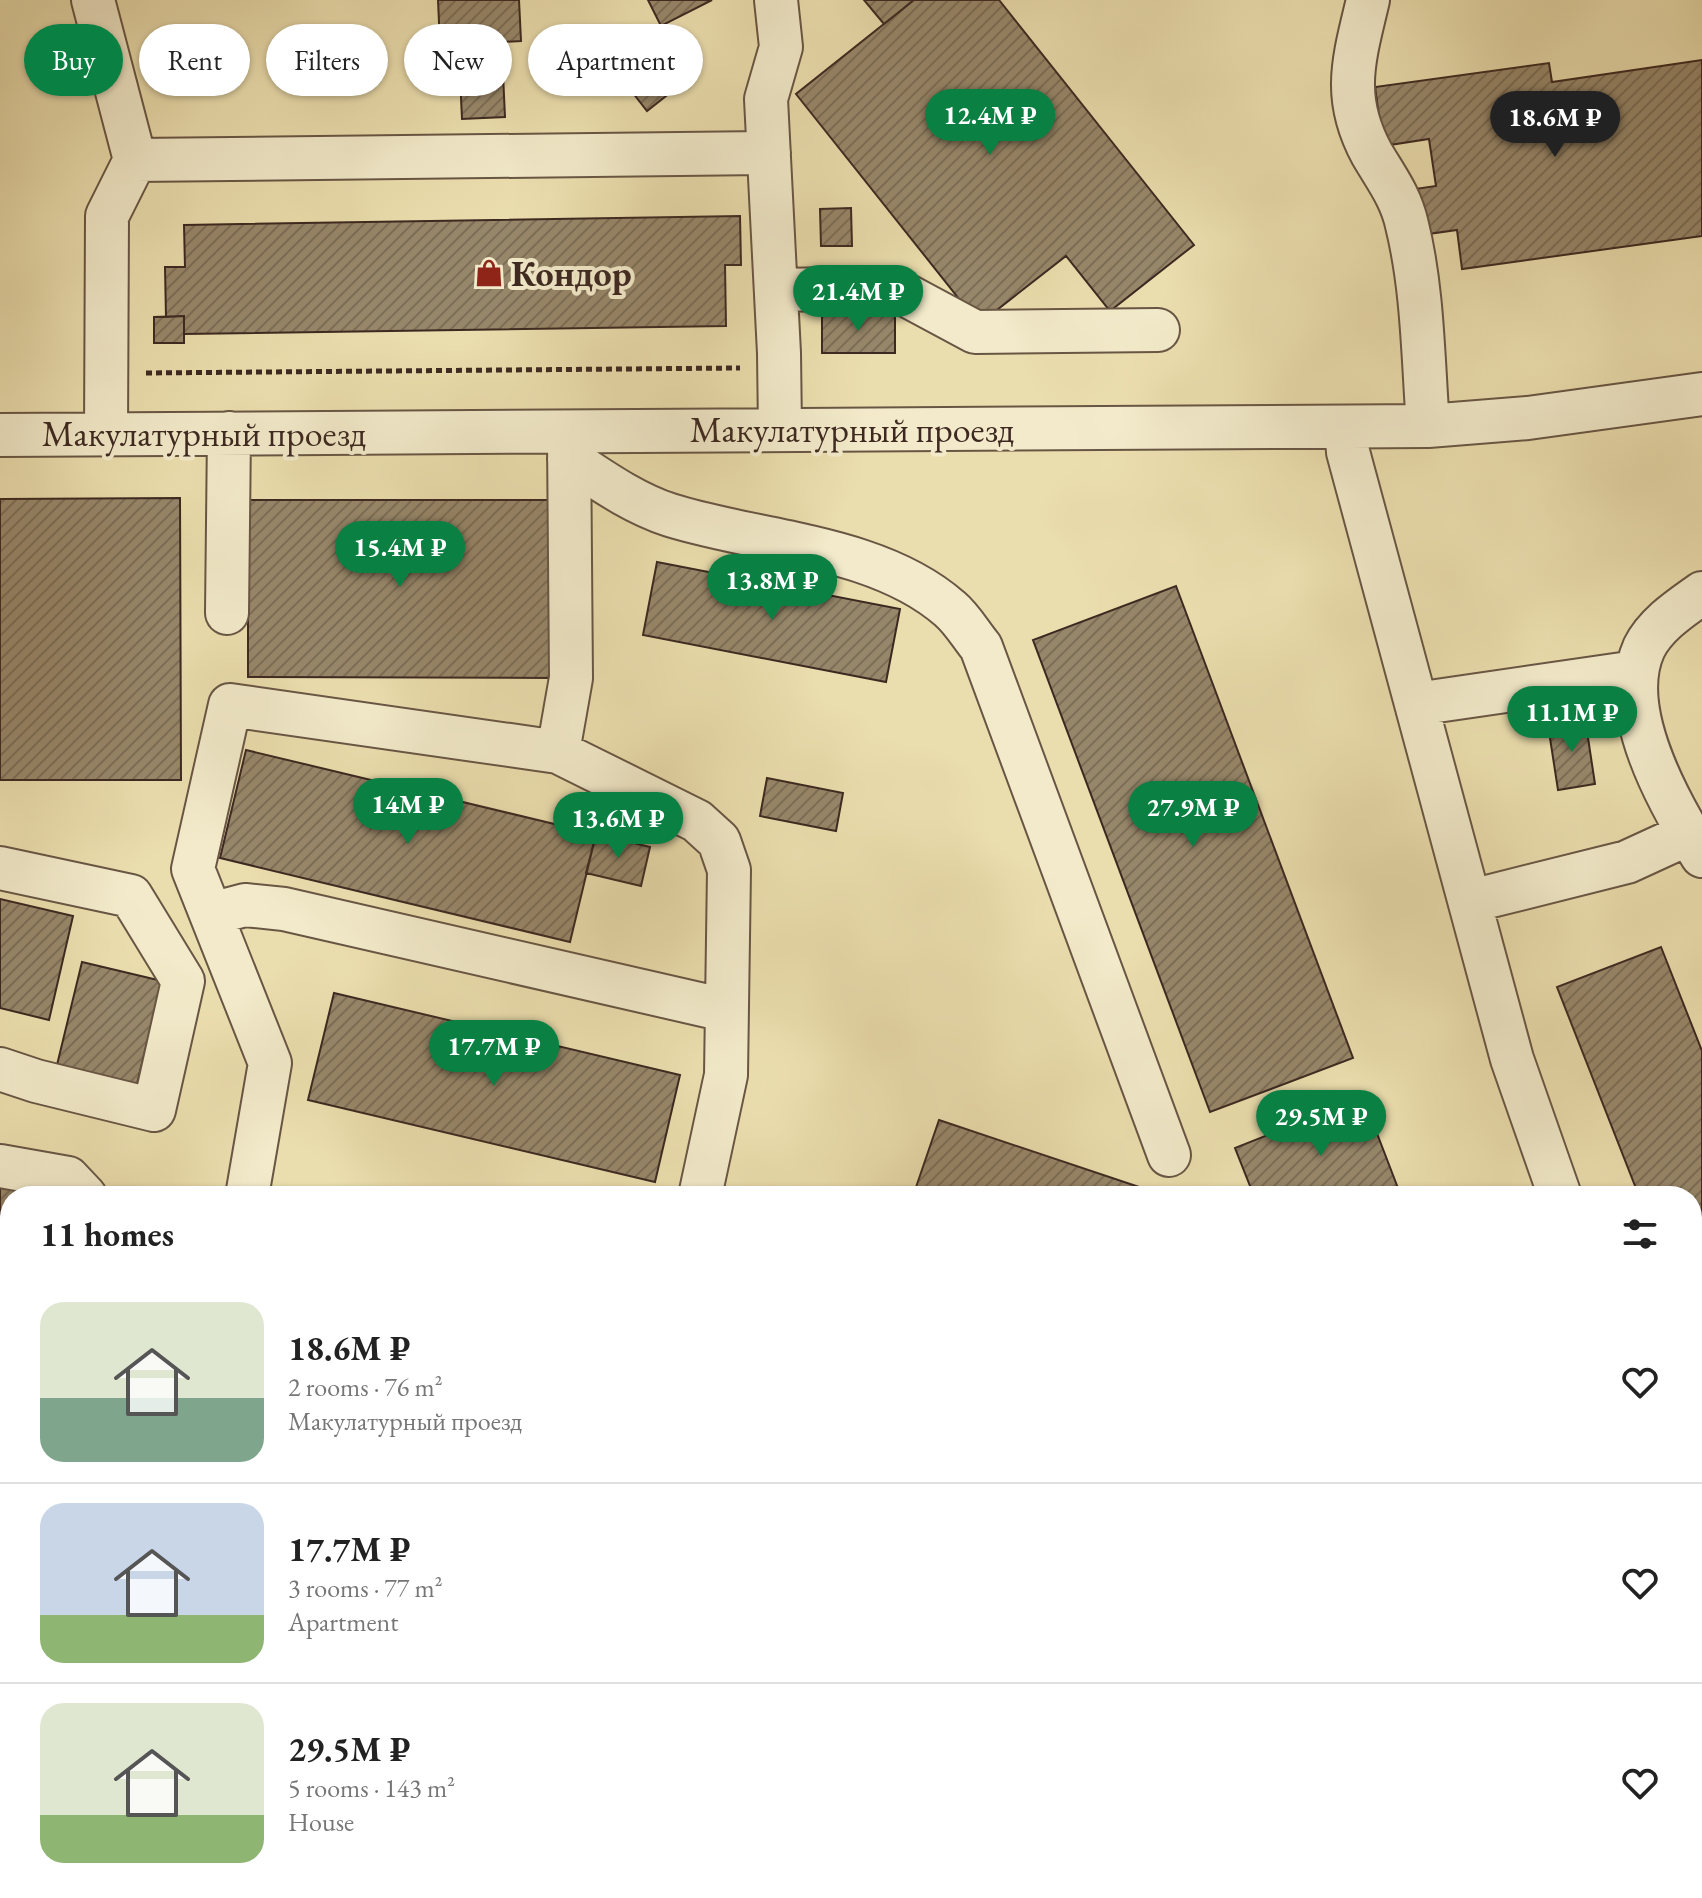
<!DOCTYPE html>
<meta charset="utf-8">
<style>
body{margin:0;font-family:"EB Garamond",serif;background:#f6f6f6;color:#222;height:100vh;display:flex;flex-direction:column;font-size:30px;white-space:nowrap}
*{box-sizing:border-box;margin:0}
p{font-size:26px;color:#767676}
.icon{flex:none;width:44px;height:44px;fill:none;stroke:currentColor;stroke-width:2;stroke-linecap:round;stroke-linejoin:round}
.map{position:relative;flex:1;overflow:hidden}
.details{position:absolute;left:0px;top:1186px;width:1702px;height:712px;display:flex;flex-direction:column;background:#fff;border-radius:32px 32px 0 0;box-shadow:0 2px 6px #0004}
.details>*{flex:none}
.top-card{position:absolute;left:24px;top:24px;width:800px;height:72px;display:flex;gap:16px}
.price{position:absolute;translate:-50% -68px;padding:0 18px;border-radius:28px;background:#0b8043;color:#fff;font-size:26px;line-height:52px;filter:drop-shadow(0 2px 4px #0008)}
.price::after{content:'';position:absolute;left:50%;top:48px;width:24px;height:18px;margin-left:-12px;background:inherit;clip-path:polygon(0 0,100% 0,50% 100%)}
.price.active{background:#222;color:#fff}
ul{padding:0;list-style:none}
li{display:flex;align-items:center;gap:24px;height:200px;padding:0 40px}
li+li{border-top:2px solid #e0e0e0}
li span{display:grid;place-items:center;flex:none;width:224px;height:160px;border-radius:24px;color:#555}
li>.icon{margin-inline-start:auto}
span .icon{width:96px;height:96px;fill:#fffc;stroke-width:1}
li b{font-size:34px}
h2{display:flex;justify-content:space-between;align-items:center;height:96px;padding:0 40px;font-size:34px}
.pill{padding:0 28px;border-radius:36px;background:#fff;box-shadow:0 2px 6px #0004;font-size:28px;line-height:72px}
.pill.active{background:#0b8043;color:#fff}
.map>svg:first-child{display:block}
.building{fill:url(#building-hatch);stroke:#3d2921;stroke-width:2}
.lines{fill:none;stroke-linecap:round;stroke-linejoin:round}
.minor-casing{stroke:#685644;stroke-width:46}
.path{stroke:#3d2921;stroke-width:5;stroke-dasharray:6 4;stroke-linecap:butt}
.minor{stroke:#f2eaca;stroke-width:42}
.labels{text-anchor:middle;stroke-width:8;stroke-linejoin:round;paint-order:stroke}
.poi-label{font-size:36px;font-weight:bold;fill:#3d2921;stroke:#f2eaca;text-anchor:start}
.street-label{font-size:36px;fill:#3d2921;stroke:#f2eaca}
</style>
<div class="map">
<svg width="1702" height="1898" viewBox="0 0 1702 1898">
<defs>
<pattern id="building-hatch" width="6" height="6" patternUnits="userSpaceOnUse" patternTransform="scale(2)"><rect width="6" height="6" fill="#97876a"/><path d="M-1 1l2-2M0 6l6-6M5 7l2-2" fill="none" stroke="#7c6e57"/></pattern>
</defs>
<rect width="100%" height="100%" fill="#ebdeae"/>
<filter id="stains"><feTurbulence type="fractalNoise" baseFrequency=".0025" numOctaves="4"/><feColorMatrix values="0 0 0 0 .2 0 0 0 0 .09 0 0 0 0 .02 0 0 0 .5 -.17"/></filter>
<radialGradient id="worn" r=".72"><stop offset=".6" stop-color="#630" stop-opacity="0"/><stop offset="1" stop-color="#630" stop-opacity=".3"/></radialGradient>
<!-- building -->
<path class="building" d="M438 0H519L521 41 440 45Z
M648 0H712L661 26Z
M864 0H914L884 24Z
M914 0H999L1194 245 1110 311 1066 256 979 324 796 94Z
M644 57 671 92 647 111 619 75Z
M1702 60V236L1462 269 1457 230 1421 235 1415 189 1436 186 1429 139 1383 146 1375 87 1549 63 1552 82Z
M503 74 505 117 462 119 460 76Z
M851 208 852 246H821L820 209Z
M740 216 741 265H725L726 326 184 334V316L166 317 165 267H185L184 225Z
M822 313H895V353H822Z
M184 316V343H154V317Z
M180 498 181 780H0V499Z
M248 500H551V678L248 677Z
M657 562 900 609 886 682 643 635Z
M1176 586 1353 1058 1210 1112 1033 640Z
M1585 718 1595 784 1558 790 1548 725Z
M246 750 596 834 570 942 220 858Z
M767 778 843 793 836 831 760 816Z
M596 834 650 847 641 886 586 873Z
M0 899 73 916 49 1020 0 1008Z
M1661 947 1702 1051V1317L1692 1320V1196H1639L1557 987Z
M82 962 162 981 136 1088 56 1069Z
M334 993 680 1075 655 1182 308 1100Z
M1363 1097 1401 1196H1254L1235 1148Z
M939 1120 1166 1196H913Z
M0 1183 21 1186 19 1196H10V1215L0 1214Z
M10 1311V1436L0 1407V1314Z
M10 1816V1888H52L55 1898H0V1819Z
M122 1888H174L227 1898H120Z
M707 1888H1258L1256 1898H705Z
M1403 1888H1601L1605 1898H1406Z"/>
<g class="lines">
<defs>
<path id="minor" d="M93 0 135 160 107 216 106 434
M776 0 781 47 766 99 779 353 780 430
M1368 0C1354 59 1341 97 1372 154 1386 178 1401 197 1407 225 1423 290 1423 359 1428 426
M135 160 769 153
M776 290 893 288 975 332 1158 330
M1346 427 1348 452 1512 1059 1560 1196
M0 435 1428 426 1528 418 1702 394
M569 459C601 480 633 503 670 515 759 543 877 545 950 609 962 619 971 635 981 647L1169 1155
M1702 593C1681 608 1656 624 1644 648 1616 710 1669 803 1702 856
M227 613 229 433
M1416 704 1636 672
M558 752 571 678 569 439
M0 868 131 896 183 981 154 1110 36 1081 0 1069
M1471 901 1627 862 1688 834
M211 914 245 905 284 909 725 1010
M0 1166 68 1178 85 1196
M247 1196 270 1063 193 869 230 705 558 752 697 821 719 841 729 870 726 1075 700 1196
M0 1279 10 1276
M0 1491 10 1518
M1692 1561 1702 1585
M1692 1676 1702 1671
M0 1785 10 1780
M1692 1860 1702 1890
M459 1888 514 1898
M1624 1888 1627 1898
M649 1898 652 1888
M1279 1898 1282 1888"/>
</defs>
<!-- minor casing -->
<use href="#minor" class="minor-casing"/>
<!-- path -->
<path class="path" d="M146 373 740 368"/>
<!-- minor -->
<use href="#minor" class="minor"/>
</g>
<!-- icons -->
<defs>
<symbol id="shop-bare" viewBox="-9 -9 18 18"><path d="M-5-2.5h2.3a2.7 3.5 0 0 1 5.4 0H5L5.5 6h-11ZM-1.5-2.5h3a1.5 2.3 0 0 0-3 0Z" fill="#8f2418" stroke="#f2eaca" stroke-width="2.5" paint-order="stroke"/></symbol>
</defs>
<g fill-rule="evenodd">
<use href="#shop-bare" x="469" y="253" width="40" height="40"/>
</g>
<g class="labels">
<!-- poi labels -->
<g class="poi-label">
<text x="511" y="286">Кондор</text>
</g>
<!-- street labels -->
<g class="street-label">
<text x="852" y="442">Макулатурный проезд</text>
<text x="204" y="446">Макулатурный проезд</text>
</g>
</g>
<rect width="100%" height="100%" filter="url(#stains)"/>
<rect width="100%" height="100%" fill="url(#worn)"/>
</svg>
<b class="price" style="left:990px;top:157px">12.4M ₽</b>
<b class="price active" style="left:1555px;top:159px">18.6M ₽</b>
<b class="price" style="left:858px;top:333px">21.4M ₽</b>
<b class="price" style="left:400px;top:589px">15.4M ₽</b>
<b class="price" style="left:772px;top:622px">13.8M ₽</b>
<b class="price" style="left:1572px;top:754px">11.1M ₽</b>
<b class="price" style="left:408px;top:846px">14M ₽</b>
<b class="price" style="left:1193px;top:849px">27.9M ₽</b>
<b class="price" style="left:618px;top:860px">13.6M ₽</b>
<b class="price" style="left:494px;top:1088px">17.7M ₽</b>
<b class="price" style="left:1321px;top:1158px">29.5M ₽</b>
<div class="top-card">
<a class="pill active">Buy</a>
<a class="pill">Rent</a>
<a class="pill">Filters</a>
<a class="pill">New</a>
<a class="pill">Apartment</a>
</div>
<section class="details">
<h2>11 homes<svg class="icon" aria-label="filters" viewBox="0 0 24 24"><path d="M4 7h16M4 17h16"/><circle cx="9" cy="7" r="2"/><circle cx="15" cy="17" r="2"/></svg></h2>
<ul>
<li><span style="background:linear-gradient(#dfe7d0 60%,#7fa58c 0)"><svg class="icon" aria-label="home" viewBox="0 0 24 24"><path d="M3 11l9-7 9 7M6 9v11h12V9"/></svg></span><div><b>18.6M ₽</b><p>2 rooms · 76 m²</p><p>Макулатурный проезд</p></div><svg class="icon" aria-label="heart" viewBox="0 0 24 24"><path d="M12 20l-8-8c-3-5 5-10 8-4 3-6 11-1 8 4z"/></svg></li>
<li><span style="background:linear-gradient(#c9d6e8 70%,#8fb573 0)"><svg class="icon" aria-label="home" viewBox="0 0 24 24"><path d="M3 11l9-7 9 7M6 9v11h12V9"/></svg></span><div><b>17.7M ₽</b><p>3 rooms · 77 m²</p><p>Apartment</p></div><svg class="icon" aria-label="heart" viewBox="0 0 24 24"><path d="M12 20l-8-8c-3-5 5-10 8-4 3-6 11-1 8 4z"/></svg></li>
<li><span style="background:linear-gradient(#dfe7d0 70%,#8fb573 0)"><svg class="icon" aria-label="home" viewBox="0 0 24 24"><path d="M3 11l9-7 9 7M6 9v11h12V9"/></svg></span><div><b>29.5M ₽</b><p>5 rooms · 143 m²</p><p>House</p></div><svg class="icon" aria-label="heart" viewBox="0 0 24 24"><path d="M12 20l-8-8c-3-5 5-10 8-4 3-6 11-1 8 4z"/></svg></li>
</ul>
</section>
</div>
